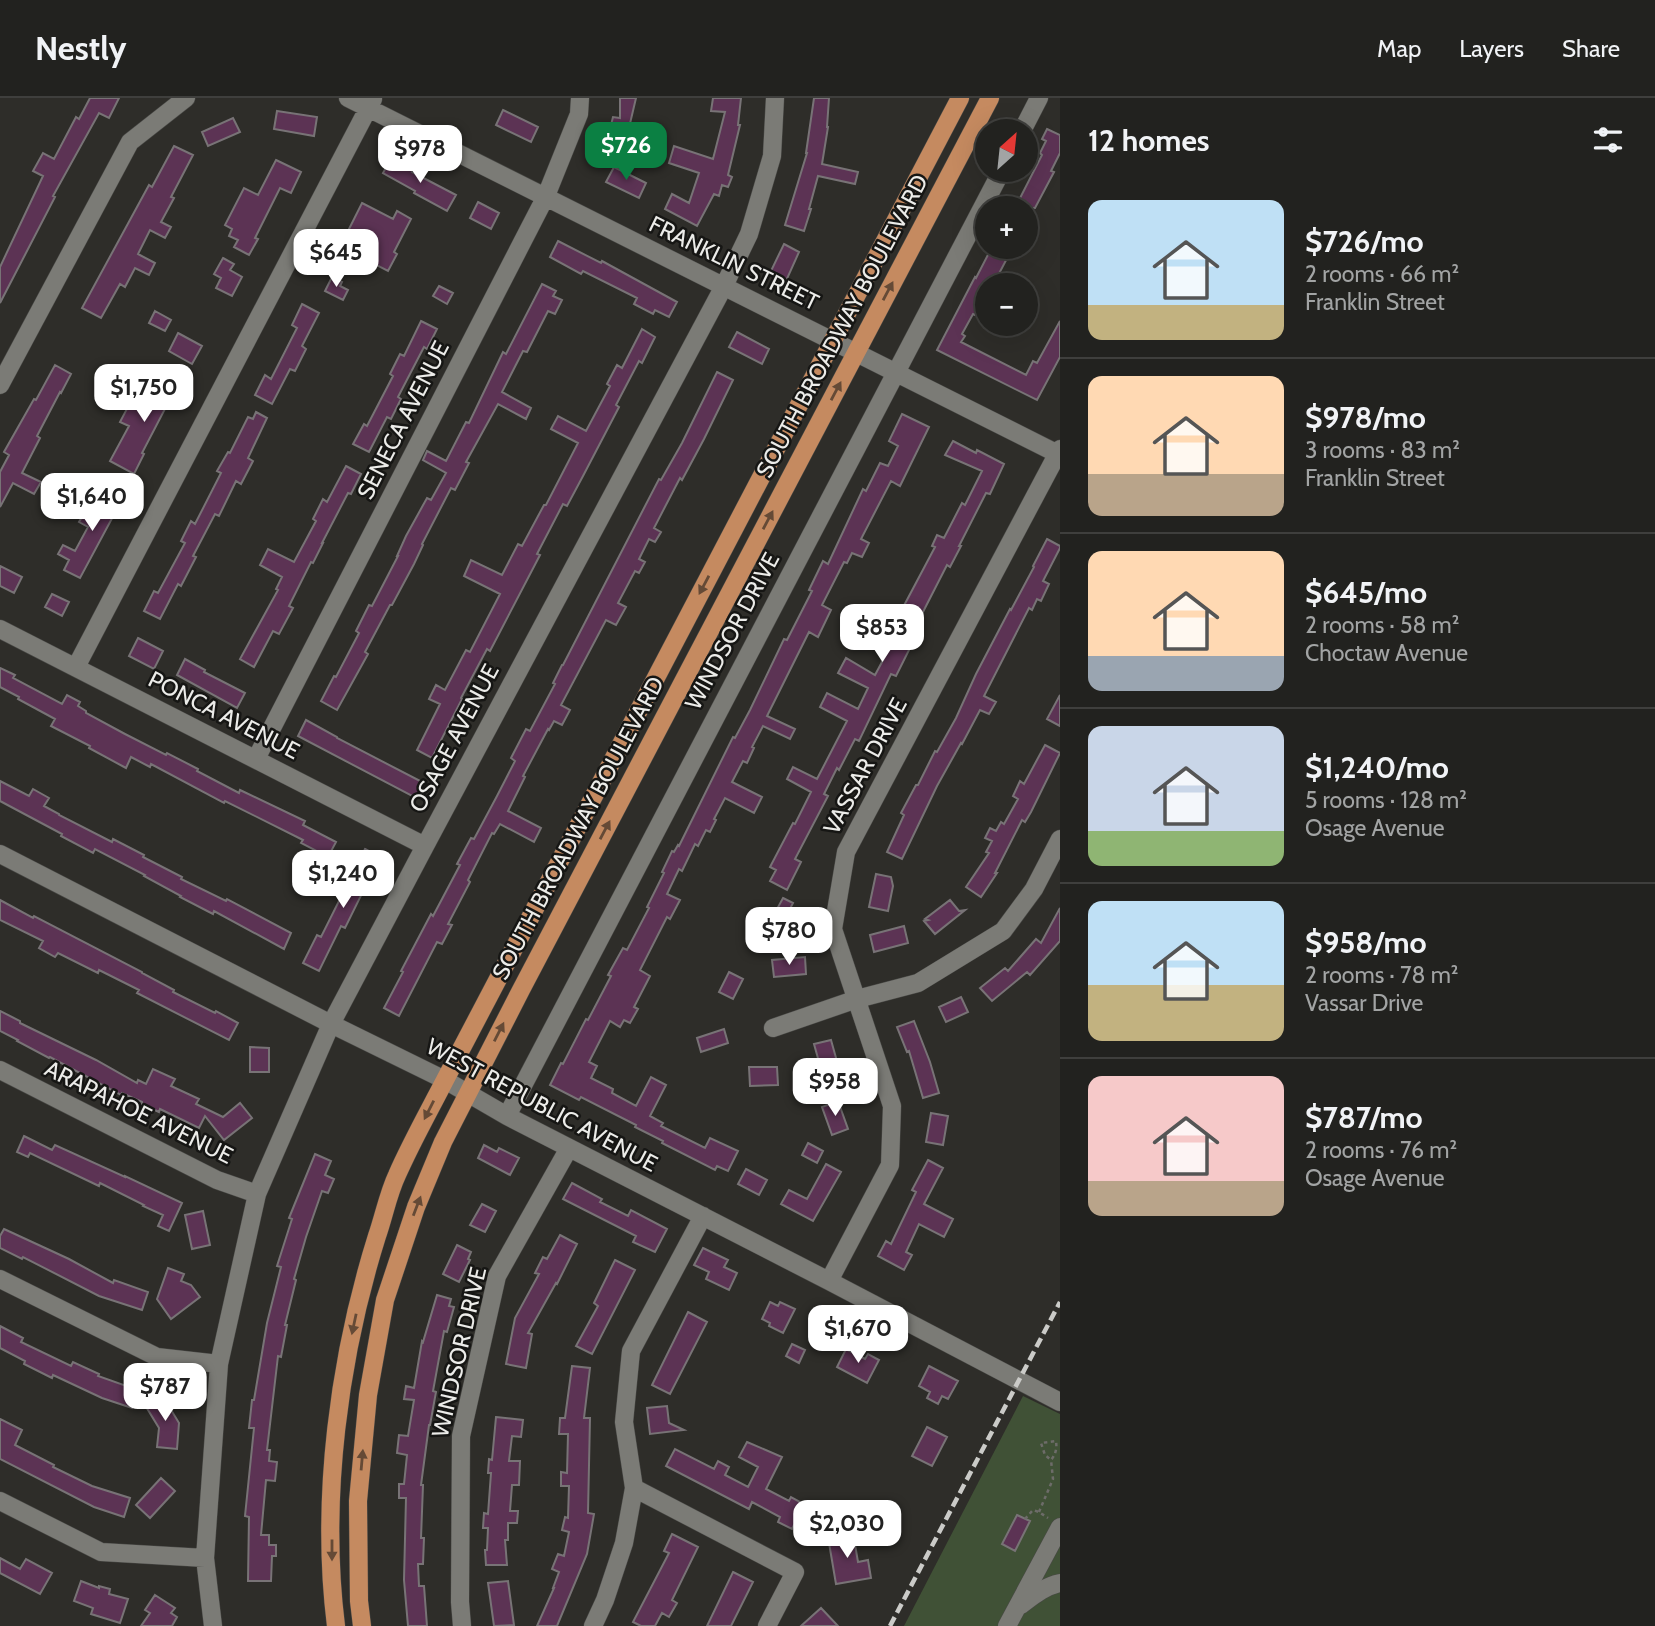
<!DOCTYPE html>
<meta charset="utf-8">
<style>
body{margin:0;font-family:Cabin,sans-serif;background:#2a2a28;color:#f1f3f6;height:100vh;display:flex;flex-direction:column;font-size:26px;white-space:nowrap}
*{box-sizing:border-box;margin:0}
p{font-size:23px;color:#a2a4a4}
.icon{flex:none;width:38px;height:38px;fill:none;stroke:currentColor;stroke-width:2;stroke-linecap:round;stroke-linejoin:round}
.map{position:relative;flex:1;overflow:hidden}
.sheet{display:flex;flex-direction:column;background:#22221f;width:595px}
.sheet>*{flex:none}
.needle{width:46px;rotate:27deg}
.fabs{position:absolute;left:975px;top:21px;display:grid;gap:14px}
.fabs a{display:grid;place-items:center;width:63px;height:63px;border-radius:50%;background:#22221f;box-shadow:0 7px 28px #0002,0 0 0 2px #3f3f3d;font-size:35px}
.price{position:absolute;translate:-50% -60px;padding:0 16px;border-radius:14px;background:#fff;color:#222;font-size:23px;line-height:46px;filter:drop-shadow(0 2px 4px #0008)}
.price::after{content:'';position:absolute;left:50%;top:42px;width:21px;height:16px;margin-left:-10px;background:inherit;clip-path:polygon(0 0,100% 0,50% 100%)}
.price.active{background:#0b8043;color:#fff}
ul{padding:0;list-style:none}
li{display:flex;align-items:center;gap:21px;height:175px;padding:0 28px}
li+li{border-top:2px solid #3f3f3d}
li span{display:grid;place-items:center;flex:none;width:196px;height:140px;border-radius:14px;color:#555}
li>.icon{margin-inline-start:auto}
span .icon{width:84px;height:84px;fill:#fffc;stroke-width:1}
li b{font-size:30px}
h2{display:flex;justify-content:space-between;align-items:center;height:84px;padding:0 28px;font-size:30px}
header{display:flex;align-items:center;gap:42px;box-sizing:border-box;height:98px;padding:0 35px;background:#22221f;border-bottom:2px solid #3f3f3d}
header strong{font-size:33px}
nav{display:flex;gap:38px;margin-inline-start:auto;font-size:24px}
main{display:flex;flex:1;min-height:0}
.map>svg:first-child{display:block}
.green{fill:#405136}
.building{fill:#5c3354;stroke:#787376;stroke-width:2}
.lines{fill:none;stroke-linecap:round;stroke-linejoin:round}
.minor-casing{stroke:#494946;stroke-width:19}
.major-casing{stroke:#494946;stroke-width:19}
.path{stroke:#6d6c69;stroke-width:2.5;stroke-dasharray:3.5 3.5;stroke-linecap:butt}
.minor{stroke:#7b7b76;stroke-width:18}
.major{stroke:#c58a60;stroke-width:18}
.rail{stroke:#cbcbc8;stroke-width:4.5;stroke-dasharray:10 5;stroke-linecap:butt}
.oneway{fill:#654a36}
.labels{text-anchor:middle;stroke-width:5;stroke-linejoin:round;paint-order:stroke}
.street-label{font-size:23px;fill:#ecece9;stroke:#161614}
</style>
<header>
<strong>Nestly</strong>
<nav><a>Map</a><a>Layers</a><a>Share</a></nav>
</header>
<main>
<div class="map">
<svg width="1060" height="1528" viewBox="0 0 1060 1528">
<rect width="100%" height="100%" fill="#2e2d29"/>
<!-- green -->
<path class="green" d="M1023 1298 1060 1316V1528H904Z"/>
<!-- building -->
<path class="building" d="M90 0H119L109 20 99 15 53 98 55 99 0 205V169L43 78 33 73 43 55 54 61 76 19 79 21Z
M620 0H636L624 51 606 47 613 19 620 20Z
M713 0H741L738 27H740L728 77 732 79 728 89 722 87 719 98 714 96 697 128 665 111 672 96 689 105 699 75 669 65 674 48 713 61 725 14 711 13Z
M814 0H829L827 29H828L822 66 858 74 855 86 818 78 809 111H811L804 133 785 127 807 55H806Z
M503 12 538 29 531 44 496 27Z
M277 13 317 19 314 38 274 31Z
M233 20 240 34 208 48 202 34Z
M1047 31 1060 37V55L1051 73 1054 74 1035 110H1015L1042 57 1040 55 1046 43 1042 41Z
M174 48 193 57 171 99 174 100 161 124 171 129 165 140 150 132 138 156 155 165 149 177 135 170 125 189 120 186 101 220 82 210 149 87 152 89Z
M391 60 413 72 412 74 456 97 447 113 414 95 415 93 383 75Z
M276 62 301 74 291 95 280 90 255 140 258 141 249 157 234 149 238 142 229 138 232 131 225 127 244 90 258 97Z
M614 69 646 85 639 100 606 84Z
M478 104 499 115 491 131 470 120Z
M362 105 393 121 397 113 411 121 394 154 397 156 388 173 353 155 347 167 331 158 341 139 344 141Z
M558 143 601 165 602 163 677 204 669 219 655 212 653 216 634 206 637 200 583 173 581 176 550 159Z
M784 146 799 154 786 183 770 175Z
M992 149H1013L993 187H987V195L975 217 973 216 962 236 965 238 961 244 1026 277 1033 263 1037 265 1060 223V259L1037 302 937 252 975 179 976 180Z
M223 160 234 166 230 172 242 179 232 198 216 190 221 180 214 176Z
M332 179 342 184 340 188 348 192 343 202 325 193Z
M542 186 556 193 553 198 562 202 555 216 548 213 527 254 523 253 502 294 531 310 526 321 498 306 466 364 469 365 455 392 451 390 422 446 423 447 414 466 392 507H390L365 554 368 556 337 612 321 603 334 578 336 579 359 535 356 533 369 507 372 508 398 458H397L406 438 427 400 431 402 446 375 423 362 427 353 446 363 466 324 469 325 503 254 506 256Z
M439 188 453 195 447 206 433 198Z
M302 206 319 215 302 248 306 251 295 273 290 271 272 306 255 297 265 277 271 281 297 230 292 227Z
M155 213 171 222 165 233 149 225Z
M421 223 437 231 427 251 424 249 398 299 401 301 391 321 387 319 369 354 353 346 364 326 367 328 393 278 390 276 400 256 404 258Z
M642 231 655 239 642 265 639 263 616 307 619 309 583 378 567 408 563 406 537 456 540 457 490 553 487 551 461 600 462 601 432 660 417 652 440 606 429 601 436 587 445 592 466 552 470 554 500 496 464 478 471 462 502 477 518 446 522 448 544 407H546L578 345 551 331 558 318 586 333 610 288 607 286 617 267 622 270Z
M737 234 769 251 762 266 729 249Z
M178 235 202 248 192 266 169 253Z
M55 267 71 276 61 295 60 294 37 338 40 340 22 375 41 384 34 396 13 385 0 409V374L9 357 4 354 34 301 36 302Z
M717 274 733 282 704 341 682 382 680 380 654 430 661 434 655 444 649 441 639 461 645 464 639 475 635 473 618 505 626 509 616 527 606 522 561 607 570 612 562 627 554 623 549 632 548 631 523 678 525 679 508 713 541 730 534 744 500 726 494 736 492 735 468 782 470 784 448 826 452 827 442 846 437 844 399 918 384 910 403 874 401 873 431 816 433 818 460 767 457 766 471 740 474 741 497 698 515 663 511 660 526 631 530 633 555 586 553 585 562 567H563L659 381 661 382 682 345Z
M163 277 184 289 174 308 168 305 142 355 144 356 134 376 110 363 129 328 120 324 130 305 144 312Z
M256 314 267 320 248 360 253 363 241 386 236 383 219 418 215 416 193 458 196 459 181 488 178 486 160 521 144 513 154 493 158 495 185 445 181 443 191 423 195 426 221 375 217 373 228 354 230 355 248 319 253 321Z
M902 316 929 329 900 388 891 383 861 441 869 445 862 459 852 455 847 465 844 464 822 507 831 512 818 539 809 534 767 618 795 631 790 641 763 628 752 649 754 650 747 665 743 663 732 684 762 699 754 715 725 700 714 721 716 722 710 734 706 732 698 748 695 746 682 773 679 771 667 796 680 802 670 821 667 819 640 872 650 878 634 909 638 911 630 925 624 922 620 929 610 923 589 964 597 968 591 980 613 991 612 995 636 1008 651 979 666 987 650 1018 663 1025 661 1028 705 1050 710 1040 738 1053 728 1073 717 1068 715 1072 662 1045 663 1043 635 1029 636 1027 581 999 579 1002 550 987 561 965 563 966 586 921 588 922 611 878 608 877 623 850 627 852 649 810 647 809 664 775 662 774 672 753 674 754 678 747 679 748 733 639 735 640 750 612 784 541 787 542 812 493 809 492 823 463 828 466 863 391 866 393 880 365 888 368 898 348 889 343Z
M953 343 976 355 977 352 1004 366 990 396 986 395 959 448H961L950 469 947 467 925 510 906 548 910 550 896 578 891 576 859 643 855 641 839 672 837 670 824 696 828 698 795 761 801 764 787 792 770 783 776 772 770 769 793 725 795 726 811 694 787 681 793 669 817 681 847 623 820 609 827 595 858 611 868 590 838 575 846 560 875 577 898 534 895 533 902 518 899 517 935 449 932 448 937 437 944 440 962 405 965 407 982 373 945 357Z
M346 368 361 376 351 396 348 395 322 445H323L313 465 311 464 289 508 293 510 279 536 273 533 254 569 240 561 278 492 276 491 282 479 260 467 268 451 294 464 316 423 313 421 323 401 327 404Z
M110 390 127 399 120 412 117 411 80 480 64 472 69 462 58 456 63 447 75 453 88 429 79 424 85 414 94 419Z
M1047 441 1060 448V450L1043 483 1049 486 1041 503 1037 501 1032 512 1029 510 984 598 996 604 989 616 980 612 962 646 961 645 937 688 902 761 887 754 904 717 901 715 916 687H918L935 653 937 654 956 620 976 576 1010 511 1011 512 1034 469 1033 468Z
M0 468 22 479 14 495 0 488Z
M52 496 69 504 62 518 45 509Z
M138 540 163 553 154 571 129 558Z
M185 561 205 572 204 574 245 595 237 610 177 577Z
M0 570 15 577 13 580 62 606 67 597 80 604 78 608 86 613V615L125 636 166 657 167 655 198 671 197 673 239 695 240 692 305 723 303 727 336 744 328 759 301 745 303 742 225 703 224 705 151 666 150 669 131 659 126 670 89 650 90 648 51 628 55 621 18 601 19 599 0 589Z
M1060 597V628L1047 621Z
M306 622 337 639V640L424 685 416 700 298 638Z
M1045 647 1060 655 1031 714 1025 724 1022 722 995 775H997L981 799 966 789 989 755 986 754 992 743 985 740 990 730 996 733 1001 724 1004 726 1018 701 1013 698 1020 683 1024 686Z
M0 683 29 698 33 691 49 700 44 708 59 716V717L112 744 113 741 144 757 143 759 182 779 181 781 226 803 227 801 291 835 284 851 214 813 213 816 180 799 181 798 144 778 145 777 95 751 93 755 61 738 62 736 0 703Z
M365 751 380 759 345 830 341 828 319 873 303 865 317 837 321 839Z
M876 776 891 779 893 788 888 813 869 809Z
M783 800 793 805 779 832 769 826Z
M0 802 33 820 34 818 142 874V875L174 892 173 894 215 915 216 913 238 925 229 942 137 895 139 892 99 872 98 875 58 855 55 859 39 850 43 843 0 822Z
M950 802 959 813 965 812 935 836 924 823 928 822 925 821Z
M1060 810V843L1030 877 1027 874 992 903 980 890 1005 870 1008 873 1036 841 1041 845Z
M904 828 908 845 874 854 870 837Z
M805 859 806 876 774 879 772 862Z
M729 874 743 881 733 901 719 894Z
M961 899 968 914 946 924 939 909Z
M0 913 20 923V925L96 962 137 985 138 982 146 986 153 971 175 981 171 988 199 1001 196 1006 223 1019 240 1005 252 1020 224 1042 205 1018 199 1030 160 1011 159 1014 142 1006V1004L122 995 121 997 50 959 49 960 17 943 18 942 0 933Z
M914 923 930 964 939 995 923 1000 909 953 907 954 897 929Z
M724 931 728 945 701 954 697 940Z
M831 942 838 967 821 971 814 946Z
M250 949 269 950V974H250Z
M749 969H777L778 987 750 988Z
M838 1003 848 1031 832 1037 822 1009Z
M931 1015 948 1018 943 1047 926 1044Z
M24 1038 52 1052 55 1047 125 1079V1078L182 1105 169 1133 158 1128 163 1117 143 1108 144 1107 100 1085 99 1088 30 1055 28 1059 17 1054Z
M808 1045 823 1053 817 1065 802 1057Z
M484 1047 497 1054 499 1050 519 1060 510 1077 478 1060Z
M315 1056 331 1063 325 1077 334 1081 328 1095 322 1093 306 1139 294 1181 296 1182 285 1227H287L281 1259 278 1258 267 1352H270L269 1363 277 1364 275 1383 266 1382 261 1437H269V1447H276V1458H272L271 1483H248L249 1419 245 1418 254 1330H249L252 1302H254L267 1225 281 1169 277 1168 292 1121 289 1120Z
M928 1062 943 1070 924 1106 953 1121 944 1139 919 1126 906 1154 912 1157 904 1172 878 1158 886 1143 891 1146 916 1094 912 1092Z
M826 1066 841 1074 813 1123 781 1106 789 1092 807 1101Z
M746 1071 767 1082 759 1097 738 1086Z
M572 1085 602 1101 600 1104 628 1118 631 1112 667 1131 655 1154 633 1144 636 1138 563 1101Z
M482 1106 496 1113 485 1134 470 1127Z
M203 1113 210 1147 192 1151 185 1117Z
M4 1131 69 1161 113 1185 114 1182 148 1194 142 1212 99 1198 23 1159 22 1161 0 1150V1138Z
M560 1137 577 1146 557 1186 556 1185 528 1235 532 1236 526 1270 506 1266 515 1220 539 1176 535 1175 543 1159 547 1161Z
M457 1147 471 1154 468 1161 470 1162 459 1184 443 1176Z
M703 1150 728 1162 724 1169 737 1175 729 1192 706 1181 709 1174 694 1167Z
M615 1162 635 1172 592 1256 576 1248 598 1208 594 1205Z
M168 1170 184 1176 181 1183 191 1187 200 1199 171 1221 157 1201Z
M437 1197 451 1201 449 1208 454 1209 447 1234 444 1233 433 1293 436 1294 430 1327H429L421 1387H423L421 1440H424L423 1466H418L419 1488H424L427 1528H408L404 1482 406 1400H399V1386H404L407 1357 397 1355 399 1337 408 1338 414 1302 404 1301 406 1288 414 1290 422 1243 423 1244Z
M770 1204 778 1208 780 1204 795 1211 783 1235 769 1228 770 1225 762 1221Z
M688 1214 707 1224 670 1296 652 1287Z
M0 1228 23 1240 21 1244 71 1268 73 1264 99 1276 98 1278 138 1292 132 1310 102 1300 53 1277 52 1280 24 1266 25 1263 0 1250Z
M792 1246 805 1252 799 1265 786 1258Z
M846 1251 865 1261 868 1256 879 1262 867 1285 837 1269Z
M572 1268 590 1270 584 1320H590L588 1415 594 1416 587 1456 557 1528H537L554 1490H553L559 1474 552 1471 558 1456 564 1458 569 1434 562 1432 565 1419 568 1420 569 1388H561V1374L567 1375 568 1336H559L560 1320H565Z
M929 1268 958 1283 948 1301 942 1298 938 1306 927 1300 930 1294 919 1288Z
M162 1297 179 1325 177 1351 157 1349 159 1330 145 1307Z
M667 1308 669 1325 684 1332 650 1336 647 1310Z
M496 1319 523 1322 521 1339 512 1338 509 1363H520L519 1387H512L510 1413H518L517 1425H508V1442H505L507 1467H486L485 1452H487L488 1430H483L484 1415 488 1416 491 1375H488L489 1361 492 1362Z
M0 1321 22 1332 15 1347 54 1367 53 1369 92 1388 130 1400 124 1419 94 1409 0 1361Z
M927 1329 947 1339 932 1368 912 1358Z
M747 1344 782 1359 766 1391 789 1403 791 1399 824 1417 813 1437 794 1427 792 1431 778 1424 780 1419 752 1404 749 1411 666 1368 675 1351 714 1371 718 1363 729 1369 725 1377 748 1389 758 1369 739 1359Z
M161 1380 175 1393 150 1420 136 1407Z
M1017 1417 1030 1423 1015 1453 1002 1446Z
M853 1435 858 1464 868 1462 871 1480 836 1486 828 1439Z
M672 1436 698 1449 672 1502 677 1505 669 1519 662 1515 655 1528H641L633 1524 669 1455 664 1453Z
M0 1460 20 1471 26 1461 52 1475 40 1496 0 1475Z
M733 1474 753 1484 731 1528H707Z
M81 1483 99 1490V1488L110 1491 109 1496 128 1501 120 1525 91 1516 93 1510 74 1503Z
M508 1483 514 1527 494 1528 488 1485Z
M155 1497 175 1510 171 1515 177 1519 172 1528H141L150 1515 145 1512Z
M821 1510 838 1528H801Z"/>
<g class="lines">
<defs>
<path id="minor" d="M348 0 1060 357
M1022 33 1039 0
M0 287 130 44 186 0
M0 531 425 748
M76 569 373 1
M256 661 546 98 579 16 580 0
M0 756 331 926 445 982 507 1018 829 1183 1060 1304
M773 930 857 901 918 885 1003 833 1034 791 1060 741
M0 972 217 1082 257 1096
M507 1018 1002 72
M0 1181 157 1259 219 1266
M829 1183 890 1067 892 1008 833 831 846 754 1060 351
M634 1390 795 1474 767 1528
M0 1403 101 1454 205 1460
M1021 1507C1033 1498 1045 1488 1060 1485
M213 1528 205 1460 219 1266 257 1096 331 926 425 748 724 188 749 136 772 58 775 0
M462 1528 460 1504 461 1338 497 1178 569 1050
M593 1528 605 1502 624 1445 634 1390 624 1324 631 1253 703 1118
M1007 1528 1060 1429"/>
<path id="major" d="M336 1528C320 1401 339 1259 377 1138 384 1118 388 1096 397 1077 411 1045 429 1013 445 982L960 0
M362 1528 359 1503 358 1403 368 1297 385 1202 416 1109 443 1044 522 890 990 0"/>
</defs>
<!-- minor casing -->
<use href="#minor" class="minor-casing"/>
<!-- major casing -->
<use href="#major" class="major-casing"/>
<!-- path -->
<path class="path" d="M1039 1414 1053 1381 1051 1362C1056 1356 1057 1350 1056 1343L1041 1345 1045 1357 1051 1362
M1025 1421 1033 1412 1039 1414 1048 1420"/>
<!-- minor -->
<use href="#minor" class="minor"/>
<!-- major -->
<use href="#major" class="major"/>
<!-- rail -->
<path class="rail" d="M890 1528 1060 1204"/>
</g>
<!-- one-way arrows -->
<defs><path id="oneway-solid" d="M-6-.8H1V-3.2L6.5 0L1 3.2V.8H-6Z" transform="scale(1.75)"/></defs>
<g class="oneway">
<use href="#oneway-solid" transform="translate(888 193) rotate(-62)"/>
<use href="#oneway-solid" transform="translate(836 293) rotate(-62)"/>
<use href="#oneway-solid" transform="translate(768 422) rotate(-62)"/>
<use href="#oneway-solid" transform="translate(704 487) rotate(118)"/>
<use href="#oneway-solid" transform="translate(605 732) rotate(-62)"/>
<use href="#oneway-solid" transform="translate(499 934) rotate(-63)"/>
<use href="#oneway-solid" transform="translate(429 1012) rotate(117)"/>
<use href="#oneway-solid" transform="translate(417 1108) rotate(-69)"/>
<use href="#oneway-solid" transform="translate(354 1226) rotate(102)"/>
<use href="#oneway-solid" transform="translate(362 1362) rotate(-85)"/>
<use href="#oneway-solid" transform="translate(332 1452) rotate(90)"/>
</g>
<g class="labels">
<!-- street labels -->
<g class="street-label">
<text transform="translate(734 165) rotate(26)" y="8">FRANKLIN STREET</text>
<text transform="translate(842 228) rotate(-62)" y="8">SOUTH BROADWAY BOULEVARD</text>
<text transform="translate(403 322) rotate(-63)" y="8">SENECA AVENUE</text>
<text transform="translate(732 533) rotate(-62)" y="8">WINDSOR DRIVE</text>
<text transform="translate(224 617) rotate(27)" y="8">PONCA AVENUE</text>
<text transform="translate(454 640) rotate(-62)" y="8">OSAGE AVENUE</text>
<text transform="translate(865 668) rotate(-62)" y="8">VASSAR DRIVE</text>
<text transform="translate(578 730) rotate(-62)" y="8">SOUTH BROADWAY BOULEVARD</text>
<text transform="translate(542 1007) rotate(28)" y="8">WEST REPUBLIC AVENUE</text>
<text transform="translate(139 1014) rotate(26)" y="8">ARAPAHOE AVENUE</text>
<text transform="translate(459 1254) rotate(-77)" y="8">WINDSOR DRIVE</text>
</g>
</g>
</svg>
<div class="fabs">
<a><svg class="needle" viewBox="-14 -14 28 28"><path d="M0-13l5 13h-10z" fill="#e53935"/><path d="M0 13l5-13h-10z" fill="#a2a4a4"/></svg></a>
<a>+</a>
<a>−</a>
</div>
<b class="price active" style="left:626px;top:84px">$726</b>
<b class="price" style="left:420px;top:87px">$978</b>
<b class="price" style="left:336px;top:191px">$645</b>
<b class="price" style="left:144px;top:326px">$1,750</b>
<b class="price" style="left:92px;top:435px">$1,640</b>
<b class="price" style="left:882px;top:566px">$853</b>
<b class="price" style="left:343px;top:812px">$1,240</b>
<b class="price" style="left:789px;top:869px">$780</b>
<b class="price" style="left:835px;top:1020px">$958</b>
<b class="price" style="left:858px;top:1267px">$1,670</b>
<b class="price" style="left:165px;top:1325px">$787</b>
<b class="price" style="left:847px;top:1462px">$2,030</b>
</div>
<section class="sheet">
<h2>12 homes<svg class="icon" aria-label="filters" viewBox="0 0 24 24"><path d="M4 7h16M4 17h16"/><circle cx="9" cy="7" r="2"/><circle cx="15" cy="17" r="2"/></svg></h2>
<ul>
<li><span style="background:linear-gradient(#bfe0f5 75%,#c2b280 0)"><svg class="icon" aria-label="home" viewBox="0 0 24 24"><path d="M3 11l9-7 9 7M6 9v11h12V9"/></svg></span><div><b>$726/mo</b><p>2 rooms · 66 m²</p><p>Franklin Street</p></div></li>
<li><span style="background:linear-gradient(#ffd9b3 70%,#b9a48a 0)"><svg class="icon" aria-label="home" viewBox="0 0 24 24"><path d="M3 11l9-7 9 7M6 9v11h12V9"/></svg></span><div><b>$978/mo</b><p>3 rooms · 83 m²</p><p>Franklin Street</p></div></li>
<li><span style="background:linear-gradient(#ffd9b3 75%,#9aa5b1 0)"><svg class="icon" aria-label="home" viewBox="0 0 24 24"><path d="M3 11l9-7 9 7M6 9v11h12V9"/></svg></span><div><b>$645/mo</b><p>2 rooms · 58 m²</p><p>Choctaw Avenue</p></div></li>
<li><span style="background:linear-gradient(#c9d6e8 75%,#8fb573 0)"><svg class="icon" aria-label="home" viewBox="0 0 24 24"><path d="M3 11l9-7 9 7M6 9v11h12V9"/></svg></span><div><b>$1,240/mo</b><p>5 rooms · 128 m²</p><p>Osage Avenue</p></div></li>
<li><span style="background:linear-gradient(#bfe0f5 60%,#c2b280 0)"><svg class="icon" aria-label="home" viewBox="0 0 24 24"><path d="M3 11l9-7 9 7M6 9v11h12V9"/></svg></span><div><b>$958/mo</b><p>2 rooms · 78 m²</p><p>Vassar Drive</p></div></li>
<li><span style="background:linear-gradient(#f6c9c9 75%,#b9a48a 0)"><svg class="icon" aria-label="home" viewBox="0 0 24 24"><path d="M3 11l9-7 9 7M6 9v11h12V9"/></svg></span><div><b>$787/mo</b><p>2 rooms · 76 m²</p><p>Osage Avenue</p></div></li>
</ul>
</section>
</main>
